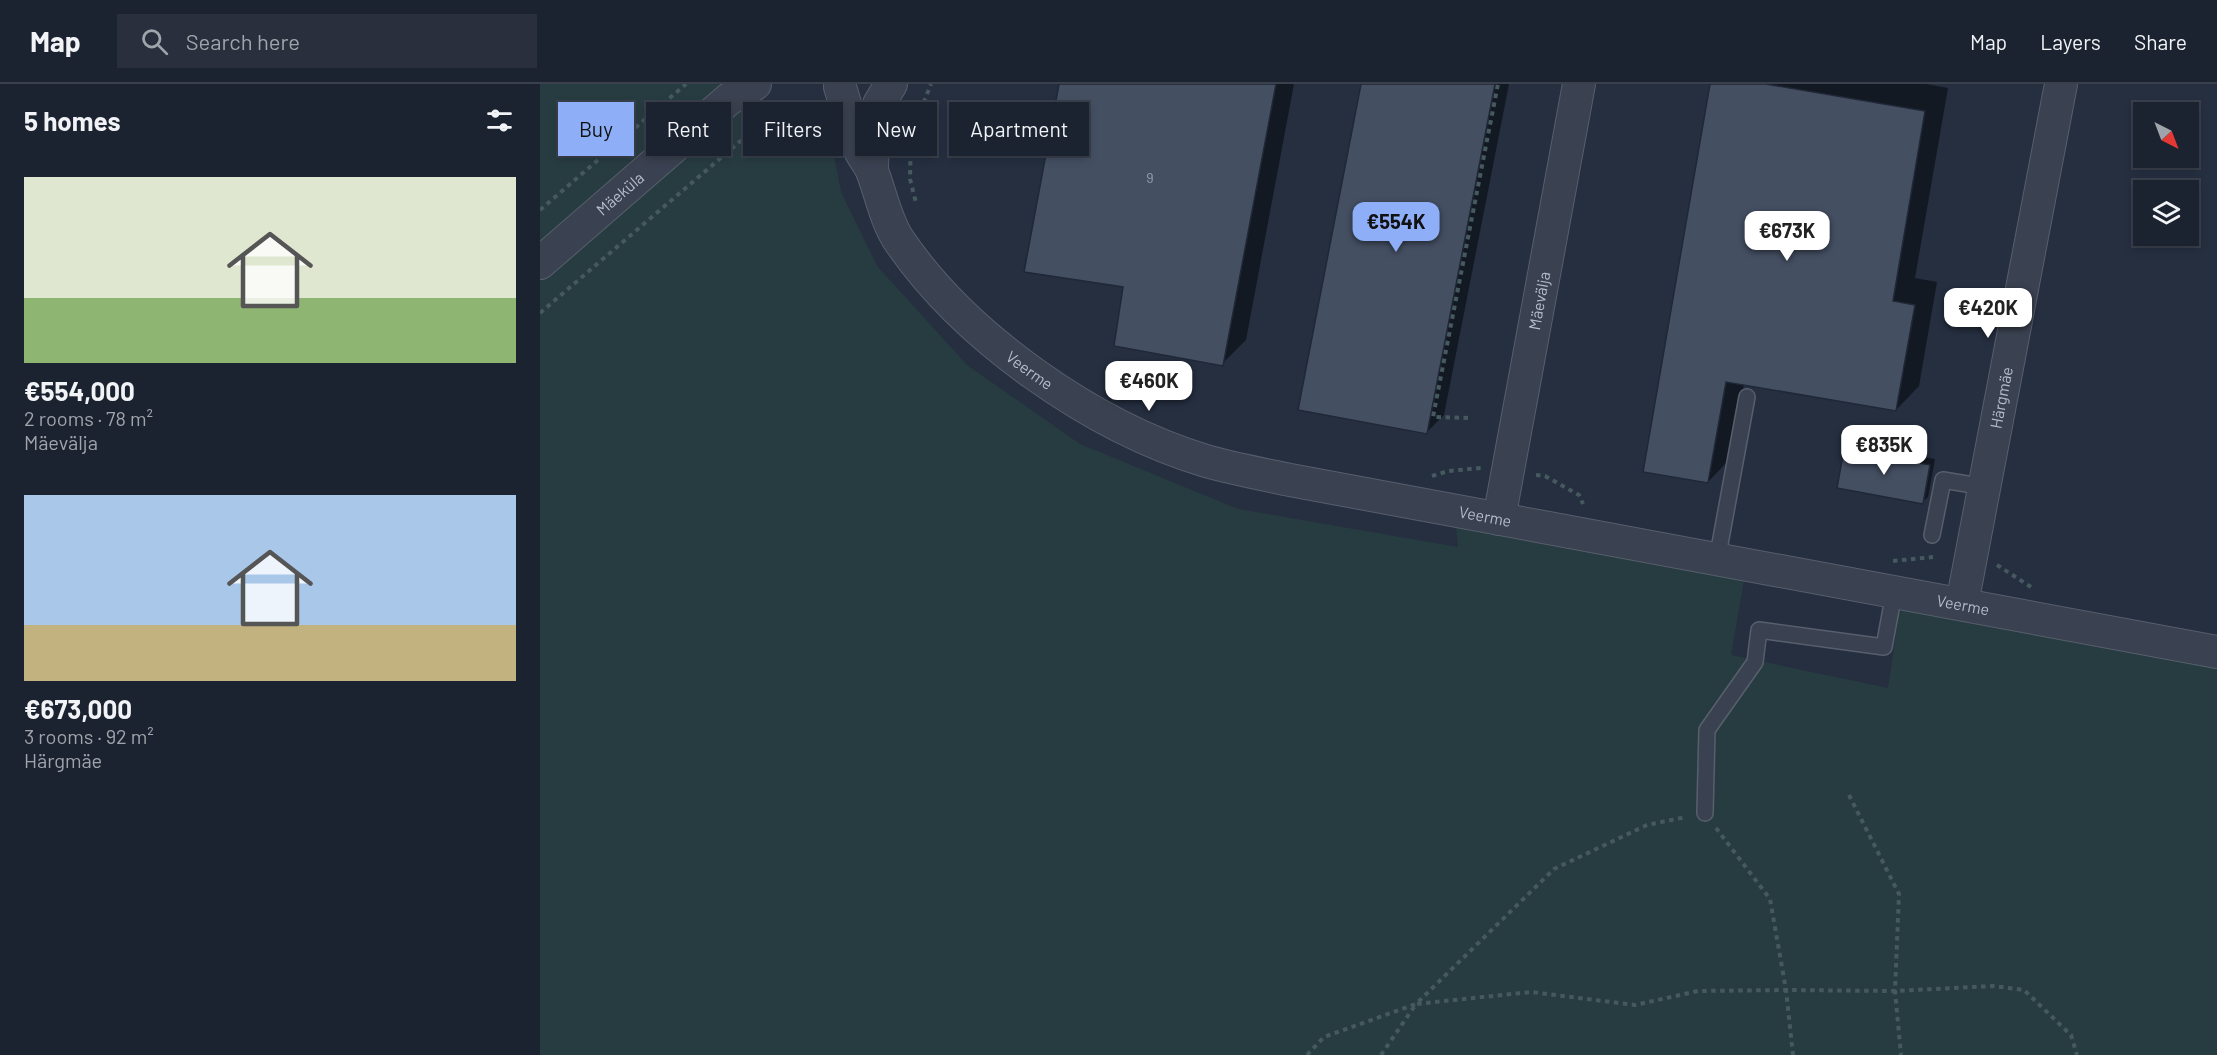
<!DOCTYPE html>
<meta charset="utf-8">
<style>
body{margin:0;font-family:Barlow,sans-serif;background:#292f3c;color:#f1f3f6;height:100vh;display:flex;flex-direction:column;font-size:22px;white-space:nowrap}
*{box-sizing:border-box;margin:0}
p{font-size:20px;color:#a0a4ab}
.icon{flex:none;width:33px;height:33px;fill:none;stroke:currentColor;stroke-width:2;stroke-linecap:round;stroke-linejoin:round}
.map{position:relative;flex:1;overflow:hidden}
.drawer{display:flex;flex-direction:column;background:#1c2330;width:540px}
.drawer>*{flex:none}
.top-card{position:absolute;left:18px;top:18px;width:570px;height:54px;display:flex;gap:12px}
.needle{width:39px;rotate:138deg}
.tools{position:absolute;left:1593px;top:18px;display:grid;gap:12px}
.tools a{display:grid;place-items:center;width:66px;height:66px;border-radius:0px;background:#1c2330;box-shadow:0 3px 9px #0003,0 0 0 2px #3a404c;font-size:30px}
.price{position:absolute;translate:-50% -51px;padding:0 14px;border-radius:12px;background:#fff;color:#222;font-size:20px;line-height:39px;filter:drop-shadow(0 2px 3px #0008)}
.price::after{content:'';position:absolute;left:50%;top:36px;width:18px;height:14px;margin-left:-9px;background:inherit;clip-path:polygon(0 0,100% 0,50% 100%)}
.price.selected{background:#8eaff8;color:#111}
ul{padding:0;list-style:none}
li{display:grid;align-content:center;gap:12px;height:318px;padding:0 24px}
li span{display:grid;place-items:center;height:186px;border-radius:0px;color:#555}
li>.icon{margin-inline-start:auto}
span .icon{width:108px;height:108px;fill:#fffc;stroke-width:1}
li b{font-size:26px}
h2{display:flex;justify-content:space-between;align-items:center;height:72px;padding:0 24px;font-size:26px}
.tag{padding:0 21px;border-radius:0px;background:#1c2330;box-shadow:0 3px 9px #0003,0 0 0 2px #3a404c;font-size:21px;line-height:54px}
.tag.selected{background:#8eaff8;color:#111}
header{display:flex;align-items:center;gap:36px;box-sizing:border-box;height:84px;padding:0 30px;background:#1c2330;border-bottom:2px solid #3a404c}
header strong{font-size:28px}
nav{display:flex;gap:33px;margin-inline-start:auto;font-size:21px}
.search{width:420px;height:54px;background:#292f3c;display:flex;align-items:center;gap:15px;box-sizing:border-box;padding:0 21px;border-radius:0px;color:#a0a4ab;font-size:22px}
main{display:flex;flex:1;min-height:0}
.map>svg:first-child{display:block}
.green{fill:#273c41}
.shadow{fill:#0007}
.building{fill:#444f62;stroke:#202837;stroke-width:1.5}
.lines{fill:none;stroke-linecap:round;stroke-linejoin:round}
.lane-casing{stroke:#575f6d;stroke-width:18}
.street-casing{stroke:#575f6d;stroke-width:34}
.path{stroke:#46595e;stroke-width:4;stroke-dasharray:4.5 4.5;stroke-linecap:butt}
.lane{stroke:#3a4150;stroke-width:15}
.street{stroke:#3a4150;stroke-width:32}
.labels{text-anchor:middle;stroke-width:4.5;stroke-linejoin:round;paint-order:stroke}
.number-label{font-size:14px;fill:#9aa2b0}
.street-label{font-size:16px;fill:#b6bdca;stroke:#1e2635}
</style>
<header>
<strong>Map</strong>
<div class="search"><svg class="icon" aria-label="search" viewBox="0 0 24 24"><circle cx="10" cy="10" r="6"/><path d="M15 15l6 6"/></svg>Search here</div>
<nav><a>Map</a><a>Layers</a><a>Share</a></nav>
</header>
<main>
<section class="drawer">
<h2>5 homes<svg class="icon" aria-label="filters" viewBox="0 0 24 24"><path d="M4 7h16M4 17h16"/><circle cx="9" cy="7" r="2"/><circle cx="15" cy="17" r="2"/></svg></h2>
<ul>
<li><span style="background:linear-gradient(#dfe7d0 65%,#8fb573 0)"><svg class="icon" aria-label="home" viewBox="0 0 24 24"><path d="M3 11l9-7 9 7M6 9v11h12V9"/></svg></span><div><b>€554,000</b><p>2 rooms · 78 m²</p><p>Mäevälja</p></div></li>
<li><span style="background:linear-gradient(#a9c7e8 70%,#c2b280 0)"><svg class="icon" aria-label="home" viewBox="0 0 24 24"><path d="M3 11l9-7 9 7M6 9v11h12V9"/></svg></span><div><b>€673,000</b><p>3 rooms · 92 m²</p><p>Härgmäe</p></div></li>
</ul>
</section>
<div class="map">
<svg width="1677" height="971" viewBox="0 0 1677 971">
<rect width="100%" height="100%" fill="#252f40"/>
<!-- green -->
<path class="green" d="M0 0H191L233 48 290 50 301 108 337 182 427 281 540 360 698 425 918 463 916 442 1204 496 1191 571 1348 604 1359 530 1364 525 1677 584V971H0Z"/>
<!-- shadow -->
<path class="shadow" d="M520 0H754L706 256 682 280Z
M822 0H969L904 331 886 349Z
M1171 0H1386L1408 4 1375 194 1397 198 1379 302 1356 326 1204 300 1191 374 1168 398Z
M1311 360 1395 375 1388 413 1382 418 1305 365Z"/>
<!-- building -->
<path class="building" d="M519 0H736L683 282 574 262 583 203 484 188Z
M821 0H955L887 350 758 326Z
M1170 0H1226L1385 27 1353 217 1375 221 1356 327 1186 298 1168 399 1103 388Z
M1304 365 1390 381 1383 420 1297 404Z"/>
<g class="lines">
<defs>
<path id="lane" d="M1392 451 1403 396 1445 403
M1177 476 1207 313
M1165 729 1167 646 1215 578 1219 546 1344 563 1354 509"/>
<g id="street">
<path id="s1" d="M300 3C306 22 312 46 319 64 322 72 329 79 332 87 341 110 345 134 358 155 424 253 553 343 666 377 694 385 722 390 750 396L1677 568"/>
<path d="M332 81 334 47 339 20 351 0"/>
<path id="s2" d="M0 179 189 15 215 0"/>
<path id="s3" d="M959 435 1039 0"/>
<path id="s4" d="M1422 520 1521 0"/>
</g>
</defs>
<!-- lane casing -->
<use href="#lane" class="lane-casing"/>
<!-- street casing -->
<use href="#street" class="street-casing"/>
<!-- path -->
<path class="path" d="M360 50H371L391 0
M371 50 370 95 376 119
M0 126 146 0
M0 229 239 24 274 17
M928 334 893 333 958 0
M996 391 1005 392 1039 411 1043 420
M892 392 908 387 941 384
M1353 477 1393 473
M1457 481 1491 503
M1309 711 1359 810 1355 907 1361 971
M1176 744 1230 815 1246 906 1253 971
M767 971 784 953 876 920 1014 785 1107 741 1146 733
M841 971 876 920 991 908 1095 921 1158 907 1246 906 1355 907 1453 902 1484 906 1531 951 1537 971"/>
<!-- lane -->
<use href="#lane" class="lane"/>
<!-- street -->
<use href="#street" class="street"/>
</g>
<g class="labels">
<!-- number labels -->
<g class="number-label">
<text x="610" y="99">9</text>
</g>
<!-- street labels -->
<g class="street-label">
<text dy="6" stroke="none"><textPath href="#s2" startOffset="106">Mäeküla</textPath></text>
<text dy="6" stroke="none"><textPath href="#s3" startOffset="222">Mäevälja</textPath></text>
<text dy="6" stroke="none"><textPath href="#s1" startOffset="350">Veerme</textPath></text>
<text dy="6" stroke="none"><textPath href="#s4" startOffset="210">Härgmäe</textPath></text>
<text dy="6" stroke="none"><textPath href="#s1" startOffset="834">Veerme</textPath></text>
<text dy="6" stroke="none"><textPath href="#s1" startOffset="1320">Veerme</textPath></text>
</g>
</g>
</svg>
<div class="tools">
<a><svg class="needle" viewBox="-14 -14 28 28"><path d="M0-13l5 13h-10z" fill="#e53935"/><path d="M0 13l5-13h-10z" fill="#a0a4ab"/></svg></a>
<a><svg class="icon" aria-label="layers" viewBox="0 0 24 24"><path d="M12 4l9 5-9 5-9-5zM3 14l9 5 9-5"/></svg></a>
</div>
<b class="price selected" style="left:856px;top:169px">€554K</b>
<b class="price" style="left:1247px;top:178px">€673K</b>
<b class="price" style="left:1448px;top:255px">€420K</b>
<b class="price" style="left:609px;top:328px">€460K</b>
<b class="price" style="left:1344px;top:392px">€835K</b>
<div class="top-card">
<a class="tag selected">Buy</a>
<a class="tag">Rent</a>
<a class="tag">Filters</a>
<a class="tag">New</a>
<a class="tag">Apartment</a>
</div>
</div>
</main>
